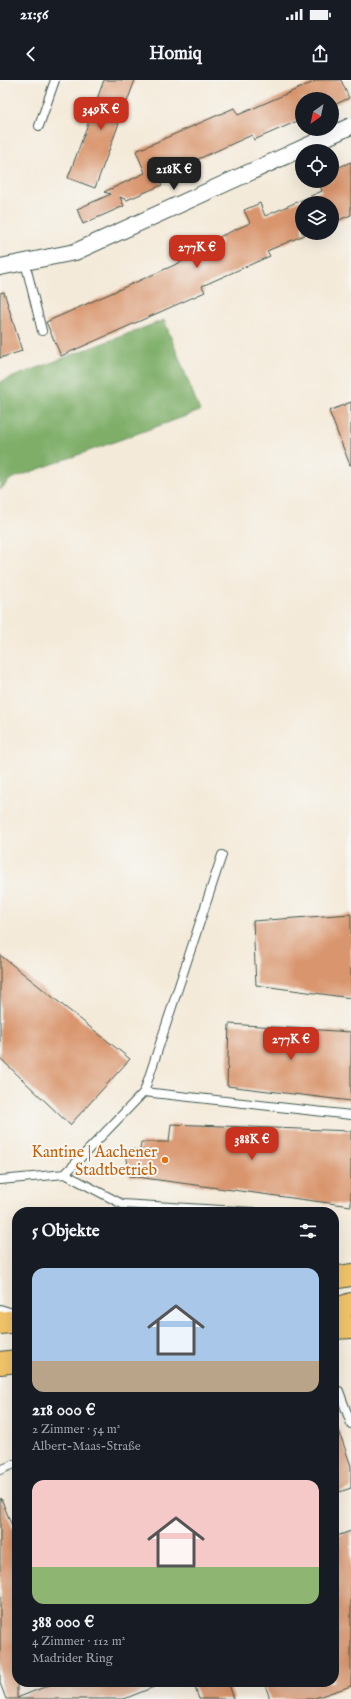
<!DOCTYPE html>
<html lang="de">
<meta charset="utf-8">
<style>
body{margin:0;font-family:"IM FELL English",serif;background:#242831;color:#f1f3f6;height:100vh;display:flex;flex-direction:column;font-size:15px;white-space:nowrap}
*{box-sizing:border-box;margin:0}
p{font-size:13px;color:#9ea1a6}
.icon{flex:none;width:22px;height:22px;fill:none;stroke:currentColor;stroke-width:2;stroke-linecap:round;stroke-linejoin:round}
.map{position:relative;flex:1;overflow:hidden}
.side{position:absolute;left:12px;top:1127px;width:327px;height:480px;display:flex;flex-direction:column;background:#171b24;border-radius:16px;box-shadow:0 4px 16px #0002}
.side>*{flex:none}
.needle{width:26px;rotate:213deg}
.fabs{position:absolute;left:295px;top:12px;display:grid;gap:8px}
.fabs a{display:grid;place-items:center;width:44px;height:44px;border-radius:50%;background:#171b24;box-shadow:0 4px 16px #0002;font-size:20px}
.price{position:absolute;translate:-50% -34px;padding:0 9px;border-radius:8px;background:#c8321e;color:#fff;font-size:13px;line-height:26px;filter:drop-shadow(0 1px 2px #0008)}
.price::after{content:'';position:absolute;left:50%;top:24px;width:12px;height:9px;margin-left:-6px;background:inherit;clip-path:polygon(0 0,100% 0,50% 100%)}
.price.active{background:#222;color:#fff}
ul{padding:0;list-style:none}
li{display:grid;align-content:center;gap:8px;height:212px;padding:0 20px}
li span{display:grid;place-items:center;height:124px;border-radius:12px;color:#555}
li>.icon{margin-inline-start:auto}
span .icon{width:72px;height:72px;fill:#fffc;stroke-width:1}
li b{font-size:17px}
h2{display:flex;justify-content:space-between;align-items:center;height:48px;padding:0 20px;font-size:17px}
.status{display:flex;justify-content:space-between;align-items:center;height:28px;padding:0 20px;background:#171b24;direction:ltr}
.status svg{height:11px;fill:currentColor}
header{display:flex;justify-content:space-between;align-items:center;height:52px;padding:0 20px;background:#171b24;font-size:18px;font-weight:700}
.map>svg:first-child{display:block}
.forest{fill:#7eae68;stroke:#4e764e}
.building{fill:#d9956d}
.lines{fill:none;stroke-linecap:round;stroke-linejoin:round}
.lane-casing{stroke:#3f574d;stroke-width:10}
.street-casing{stroke:#3f574d;stroke-width:18}
.primary-casing{stroke:#3f574d;stroke-width:24}
.lane{stroke:#fff;stroke-width:8}
.street{stroke:#fff;stroke-width:16}
.primary{stroke:#f1c36a;stroke-width:22}
.food-dot{fill:#e8710a;stroke:#f6f6f2;stroke-width:1.5}
.labels{text-anchor:middle;stroke-width:4;stroke-linejoin:round;paint-order:stroke}
.food-label{font-size:16px;fill:#c56008;stroke:#f6f6f2;text-anchor:end}
</style>
<div class="status"><b>21:56</b><svg viewBox="0 0 49 12"><path d="M0 12V9h3v3zM5 12V6h3v6zM10 12V3h3v9zM15 12V0h3v12zM26 1h20v11H26zM47 4h2v5h-2z"/></svg></div>
<header><svg class="icon" aria-label="back" viewBox="0 0 24 24"><path d="M15 5l-7 7 7 7"/></svg>Homiq<svg class="icon" aria-label="share" viewBox="0 0 24 24"><path d="M12 15V3M7 8l5-5 5 5M5 13v7h14v-7"/></svg></header>
<div class="map">
<svg width="351" height="1619" viewBox="0 0 351 1619">
<rect width="100%" height="100%" fill="#f6f6f2"/>
<filter id="ink" filterUnits="userSpaceOnUse"><feTurbulence type="fractalNoise" baseFrequency=".025" numOctaves="2"/><feDisplacementMap in="SourceGraphic" scale="8" xChannelSelector="R" yChannelSelector="G"/><feConvolveMatrix kernelMatrix="1 2 1 2 8 2 1 2 1" color-interpolation-filters="sRGB"/></filter>
<filter id="wash" filterUnits="userSpaceOnUse"><feTurbulence type="fractalNoise" baseFrequency=".012" numOctaves="4" result="noise"/><feDisplacementMap in="SourceGraphic" scale="16" xChannelSelector="R" yChannelSelector="G"/><feGaussianBlur stdDeviation="0.9" result="paint"/><feColorMatrix in="noise" values="0 0 0 0 0 0 0 0 0 0 0 0 0 0 0 0 0 1.4 0 .05"/><feComposite in="paint" operator="in"/></filter>
<g filter="url(#wash)">
<rect width="100%" height="100%" fill="#f4ead9"/>
<!-- forest -->
<path class="forest" d="M164 240 200 331 11 399 0 410V302Z"/>
<g id="blocks">
<!-- building -->
<path class="building" d="M104 0H135L95 108 68 98Z
M318 0H341L349 18 332 26V19H302V39L254 60 252 55 158 97 162 105 127 120 120 117 124 126 83 144 77 129 111 114 104 112 145 93 136 71 234 28 238 35Z
M351 82V135L332 143V123H302V153H309L267 171 270 176 202 206 205 212 61 276 46 242 215 167 222 164 219 157 250 143 244 130 260 123 265 136 322 111 318 101H332V90Z
M4 212 22 271 0 278V213Z
M351 322V385H350L329 331Z
M351 834V918L256 905 253 841Z
M0 875 130 979 70 1045 0 978Z
M229 944 351 952V1021L227 1006Z
M171 1044 351 1051V1126L129 1096 126 1070H140L141 1062H169Z
M334 1345H337L351 1386V1408L334 1414Z
M1 1418 17 1459V1618L57 1602H164V1603L124 1619H6L0 1603V1419Z
M351 1451V1606L312 1619H270L264 1602H334V1457Z
M193 1602H228L234 1619H199Z"/>
</g>
</g>
<g filter="url(#ink)">
<use href="#blocks" fill-opacity="0" stroke="#3f574d" stroke-width="1"/>
<g class="lines">
<defs>
<path id="lane" d="M39 46 55 0
M25 182 42 251
M144 1012 351 1035
M65 1094 122 1124 254 1132
M0 1100 65 1094 144 1012 222 775
M0 1229 16 1234
M334 1312 339 1311 351 1344
M0 1390 17 1383"/>
<path id="street" d="M0 187 75 172 351 46"/>
<path id="primary" d="M334 1198 351 1195
M334 1230 351 1224
M0 1243 17 1241
M334 1248 351 1247
M0 1283 17 1281"/>
</defs>
<!-- lane casing -->
<use href="#lane" class="lane-casing"/>
<!-- street casing -->
<use href="#street" class="street-casing"/>
<!-- primary casing -->
<use href="#primary" class="primary-casing"/>
<!-- lane -->
<use href="#lane" class="lane"/>
<!-- street -->
<use href="#street" class="street"/>
<!-- primary -->
<use href="#primary" class="primary"/>
</g>
</g>
<!-- markers -->
<circle class="food-dot" cx="165" cy="1080" r="4"/>
<g class="labels">
<!-- food labels -->
<g class="food-label">
<text x="157" y="1077">Kantine | Aachener<tspan x="157" dy="18">Stadtbetrieb</tspan></text>
</g>
</g>
</svg>
<div class="fabs">
<a><svg class="needle" viewBox="-14 -14 28 28"><path d="M0-13l5 13h-10z" fill="#e53935"/><path d="M0 13l5-13h-10z" fill="#9ea1a6"/></svg></a>
<a><svg class="icon" aria-label="locate" viewBox="0 0 24 24"><circle cx="12" cy="12" r="6"/><path d="M12 2v4M12 18v4M2 12h4M18 12h4"/></svg></a>
<a><svg class="icon" aria-label="layers" viewBox="0 0 24 24"><path d="M12 4l9 5-9 5-9-5zM3 14l9 5 9-5"/></svg></a>
</div>
<b class="price" style="left:101px;top:51px">349K €</b>
<b class="price active" style="left:174px;top:111px">218K €</b>
<b class="price" style="left:197px;top:189px">277K €</b>
<b class="price" style="left:291px;top:981px">277K €</b>
<b class="price" style="left:252px;top:1081px">388K €</b>
<section class="side">
<h2>5 Objekte<svg class="icon" aria-label="filters" viewBox="0 0 24 24"><path d="M4 7h16M4 17h16"/><circle cx="9" cy="7" r="2"/><circle cx="15" cy="17" r="2"/></svg></h2>
<ul>
<li><span style="background:linear-gradient(#a9c7e8 75%,#b9a48a 0)"><svg class="icon" aria-label="home" viewBox="0 0 24 24"><path d="M3 11l9-7 9 7M6 9v11h12V9"/></svg></span><div><b>218 000 €</b><p>2 Zimmer · 54 m²</p><p>Albert-Maas-Straße</p></div></li>
<li><span style="background:linear-gradient(#f6c9c9 70%,#8fb573 0)"><svg class="icon" aria-label="home" viewBox="0 0 24 24"><path d="M3 11l9-7 9 7M6 9v11h12V9"/></svg></span><div><b>388 000 €</b><p>4 Zimmer · 112 m²</p><p>Madrider Ring</p></div></li>
</ul>
</section>
</div>
